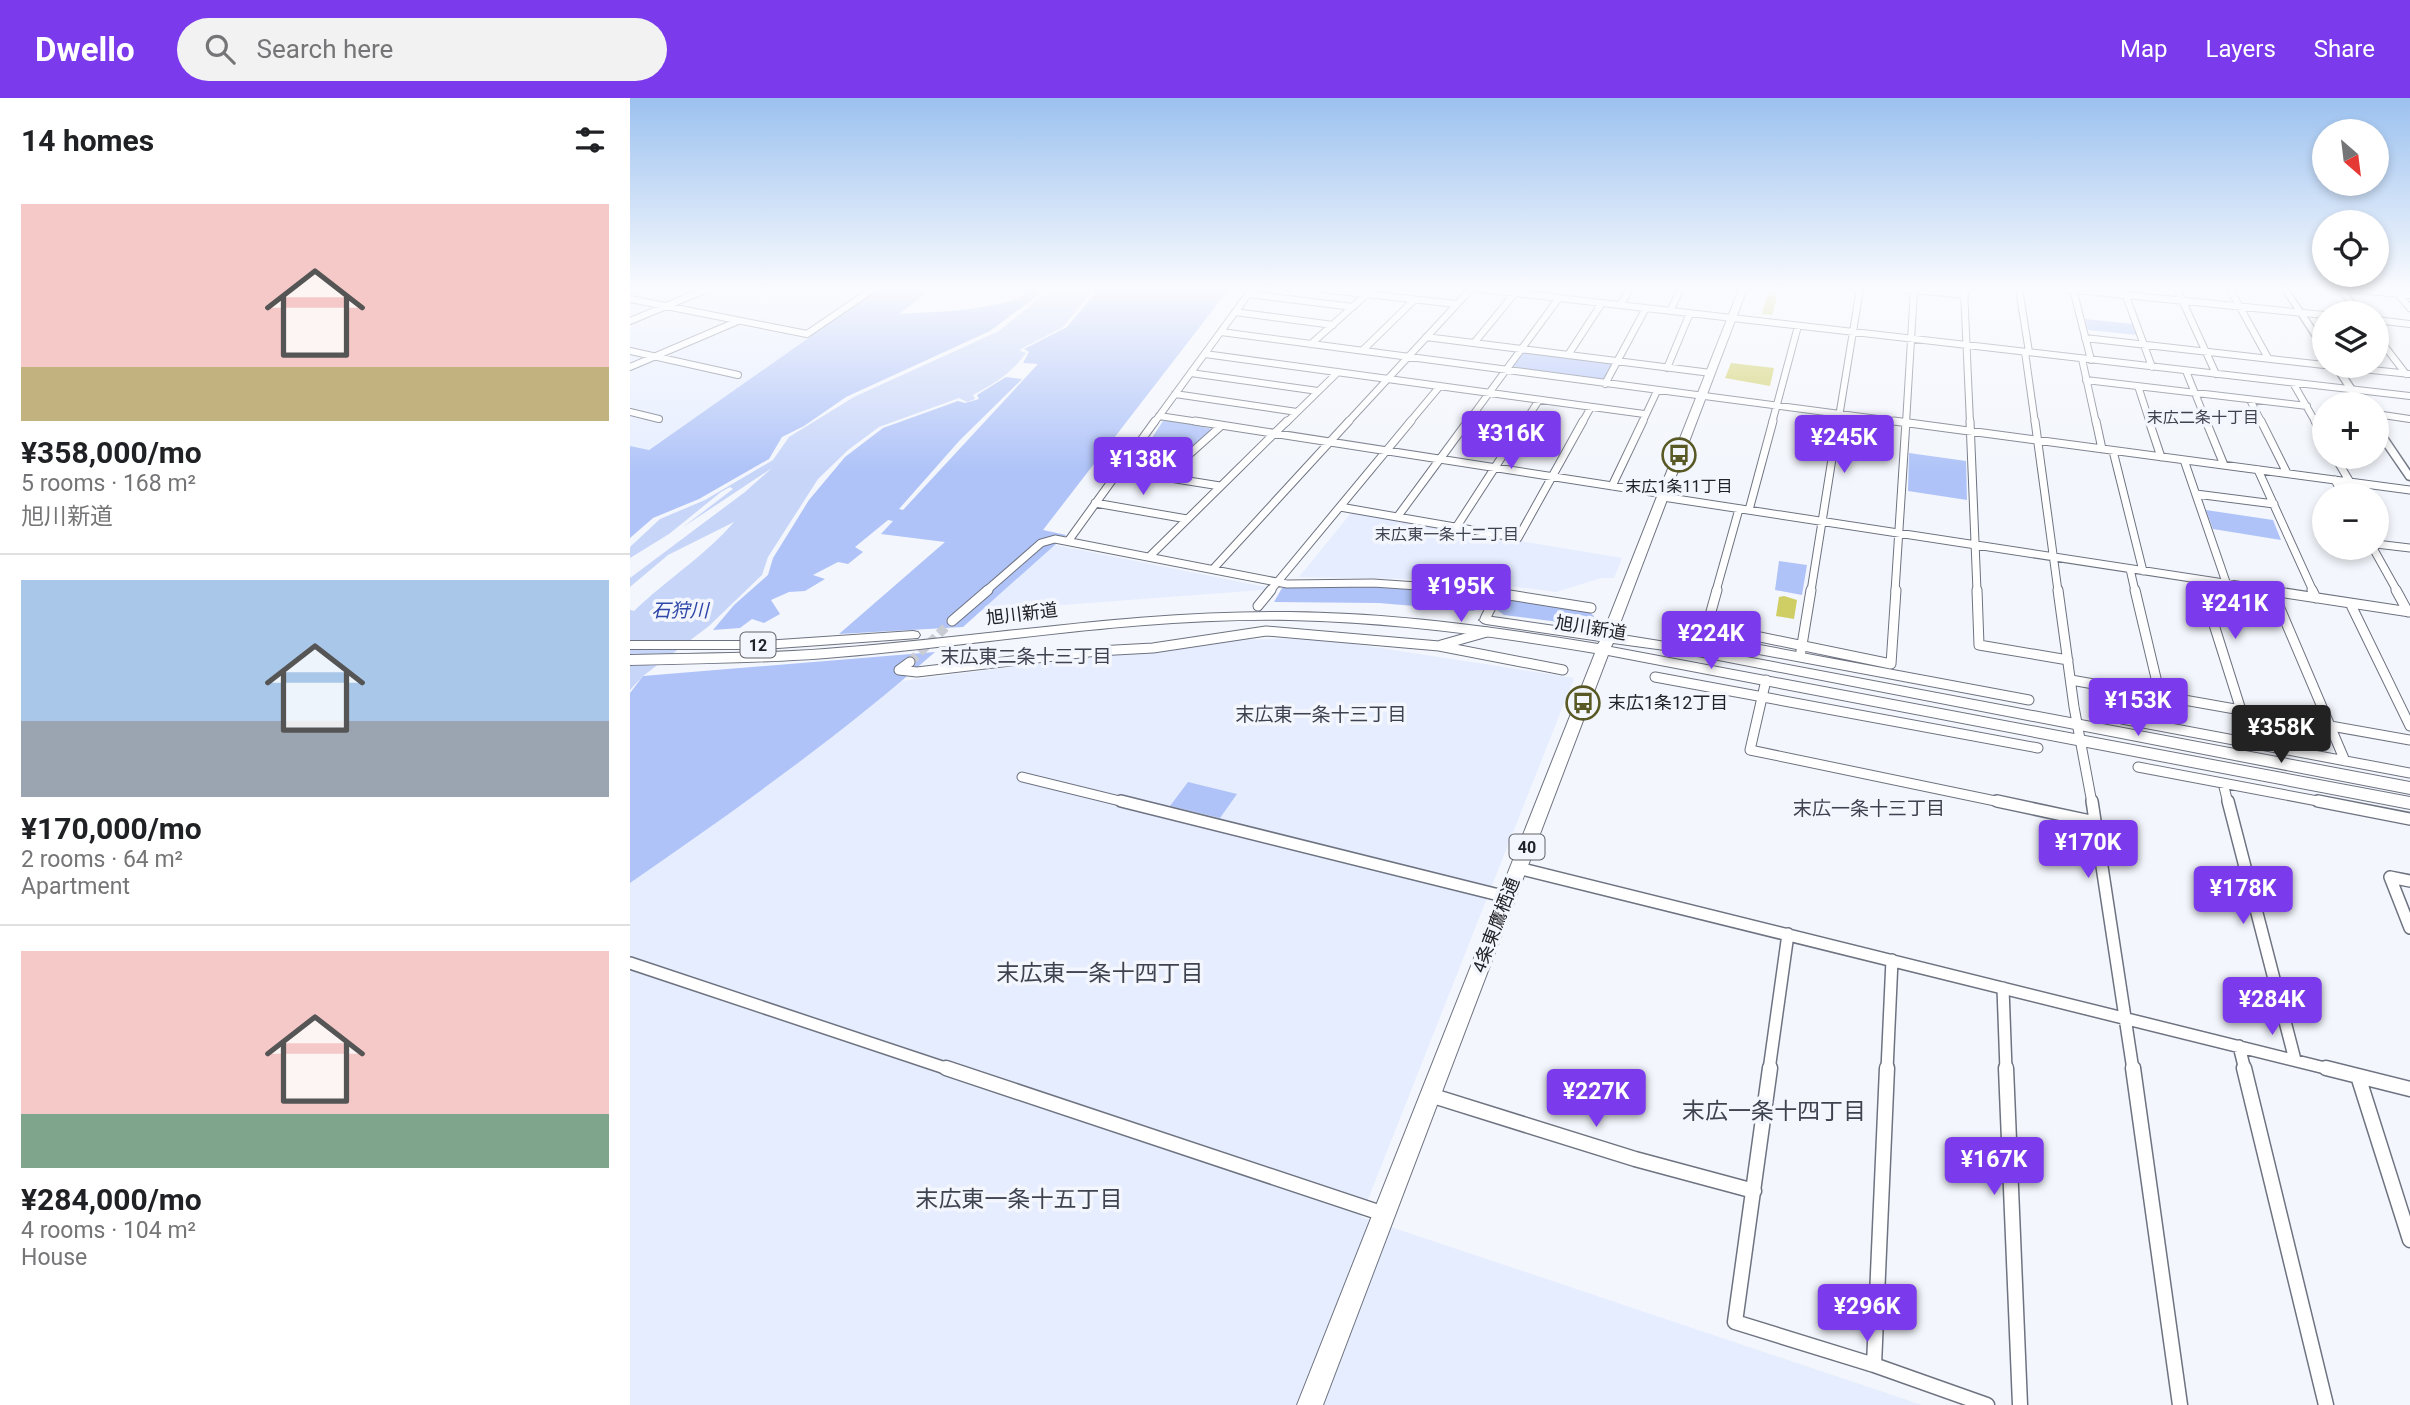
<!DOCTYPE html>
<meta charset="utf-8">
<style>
body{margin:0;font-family:Roboto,"Noto Sans JP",sans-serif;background:#f2f2f2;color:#202124;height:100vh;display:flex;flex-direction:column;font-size:26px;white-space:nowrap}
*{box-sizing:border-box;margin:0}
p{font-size:23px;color:#757577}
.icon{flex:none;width:38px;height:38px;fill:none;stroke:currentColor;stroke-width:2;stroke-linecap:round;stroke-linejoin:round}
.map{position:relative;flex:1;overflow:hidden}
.sheet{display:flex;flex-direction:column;background:#fff;width:630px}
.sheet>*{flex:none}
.needle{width:46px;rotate:152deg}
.fabs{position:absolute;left:1682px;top:21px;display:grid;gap:14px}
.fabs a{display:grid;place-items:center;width:77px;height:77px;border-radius:50%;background:#fff;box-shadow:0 4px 10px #0003;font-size:35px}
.price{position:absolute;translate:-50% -60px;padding:0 16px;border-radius:7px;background:#7c3aed;color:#fff;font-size:23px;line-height:46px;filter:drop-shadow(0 2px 4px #0008)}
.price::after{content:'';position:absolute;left:50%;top:42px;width:21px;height:16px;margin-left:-10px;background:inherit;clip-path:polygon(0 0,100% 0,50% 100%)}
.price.active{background:#222;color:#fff}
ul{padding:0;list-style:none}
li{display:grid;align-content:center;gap:14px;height:371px;padding:0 21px}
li+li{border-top:2px solid #e0e0e0}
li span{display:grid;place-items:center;height:217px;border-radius:0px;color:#555}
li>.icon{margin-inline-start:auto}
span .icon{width:126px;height:126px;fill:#fffc;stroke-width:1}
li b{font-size:30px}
h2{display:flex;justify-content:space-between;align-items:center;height:84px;padding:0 21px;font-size:30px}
header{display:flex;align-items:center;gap:42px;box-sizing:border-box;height:98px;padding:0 35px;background:#7c3aed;color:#fff}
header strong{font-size:33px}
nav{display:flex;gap:38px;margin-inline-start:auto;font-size:24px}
.search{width:490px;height:63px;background:#f2f2f2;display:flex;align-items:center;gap:18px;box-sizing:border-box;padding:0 24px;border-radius:38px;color:#757577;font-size:26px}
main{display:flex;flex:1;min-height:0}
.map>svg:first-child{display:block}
.built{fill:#e5edff}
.green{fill:#afc3f8}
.water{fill:#c7d5f9}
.building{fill:#cfce64}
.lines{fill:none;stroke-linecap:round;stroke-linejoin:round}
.minor-tunnel{stroke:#c9ccd2;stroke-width:9;stroke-dasharray:9 4.5;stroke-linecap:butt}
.minor-far4-casing{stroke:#6e7381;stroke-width:8}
.minor-far3-casing{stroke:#6e7381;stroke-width:9}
.minor-far2-casing{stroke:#6e7381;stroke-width:11}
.minor-far1-casing{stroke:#6e7381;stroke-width:14}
.minor-casing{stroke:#6e7381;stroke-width:17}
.tertiary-casing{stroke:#6e7381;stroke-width:3}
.trunk-casing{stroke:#6e7381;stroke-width:2}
.minor-far4{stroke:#fff;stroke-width:6}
.minor-far3{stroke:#fff;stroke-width:7}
.minor-far2{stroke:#fff;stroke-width:9}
.minor-far1{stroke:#fff;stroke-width:11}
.minor{stroke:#fff;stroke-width:14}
.tertiary{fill:#fff;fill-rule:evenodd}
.trunk{fill:#fff;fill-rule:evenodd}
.labels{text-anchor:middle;stroke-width:7;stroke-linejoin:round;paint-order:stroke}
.far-neighbourhood-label{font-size:16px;fill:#3e4350;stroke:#f3f6fc}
.far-poi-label{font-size:16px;fill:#212328;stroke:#f3f6fc}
.shield{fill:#f3f6fc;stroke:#606268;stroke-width:2}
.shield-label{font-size:16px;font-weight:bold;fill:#212328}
.street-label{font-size:18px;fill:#212328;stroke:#f3f6fc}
.poi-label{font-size:18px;fill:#212328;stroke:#f3f6fc;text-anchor:start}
.water-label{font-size:19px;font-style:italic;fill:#2d46a8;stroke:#f3f6fc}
.neighbourhood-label{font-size:19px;fill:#3e4350;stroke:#f3f6fc}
.near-neighbourhood-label{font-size:23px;fill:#3e4350;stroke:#f3f6fc}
</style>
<header>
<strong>Dwello</strong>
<div class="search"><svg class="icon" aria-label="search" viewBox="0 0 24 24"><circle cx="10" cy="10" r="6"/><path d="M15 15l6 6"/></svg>Search here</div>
<nav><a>Map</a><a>Layers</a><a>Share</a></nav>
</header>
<main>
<section class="sheet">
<h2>14 homes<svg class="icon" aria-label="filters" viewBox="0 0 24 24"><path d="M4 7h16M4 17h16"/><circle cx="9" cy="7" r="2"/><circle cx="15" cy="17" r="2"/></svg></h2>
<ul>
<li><span style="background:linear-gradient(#f6c9c9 75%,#c2b280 0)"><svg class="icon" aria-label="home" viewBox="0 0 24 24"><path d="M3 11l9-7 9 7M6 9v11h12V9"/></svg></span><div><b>¥358,000/mo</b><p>5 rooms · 168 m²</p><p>旭川新道</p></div></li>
<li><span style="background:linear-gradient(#a9c7e8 65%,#9aa5b1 0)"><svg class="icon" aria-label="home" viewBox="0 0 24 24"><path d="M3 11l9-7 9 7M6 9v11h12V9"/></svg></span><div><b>¥170,000/mo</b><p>2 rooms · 64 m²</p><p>Apartment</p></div></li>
<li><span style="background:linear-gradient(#f6c9c9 75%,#7fa58c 0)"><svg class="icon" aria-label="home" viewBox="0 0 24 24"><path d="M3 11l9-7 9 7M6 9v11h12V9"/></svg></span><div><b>¥284,000/mo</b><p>4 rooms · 104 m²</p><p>House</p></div></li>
</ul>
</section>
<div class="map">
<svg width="1780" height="1307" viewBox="0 0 1780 1307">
<rect width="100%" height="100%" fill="#f3f6fc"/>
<!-- built -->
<path class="built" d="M0 191H243L178 236 181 239 18 352 0 348Z
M721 415 992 460 984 480H971L926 494 833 482 669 479Z
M425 447 646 491 351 513Z
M686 540 944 580 731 1119 1292 1307H0V785L71 736 272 583 597 542Z"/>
<!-- green -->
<path class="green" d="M243 191H302L269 216C306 214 344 213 380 203 398 198 391 191 416 191L360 233 216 299 174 328 152 339 139 361 69 401 23 420 0 440V348L19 352 180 239 177 236Z
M469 191H599L413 432 436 437 333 529 209 536 315 444 251 436 263 423 258 422 225 449 233 454 218 466 208 464 183 477 195 481 175 493 159 494 141 502 150 516 134 525 122 521 110 530 83 532 104 507 138 477 143 460 179 402 215 359 253 330 328 303 335 305 349 301 347 297 376 279 392 281 330 342 269 411 273 412 408 266 393 265 399 254 394 251 437 229Z
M1455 221 1503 226 1507 237 1458 232Z
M894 254 983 265 973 284 880 272Z
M539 322 583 331 535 373 502 370 533 323Z
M1279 355 1336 363 1337 402 1278 393Z
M1576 412 1643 422 1651 442 1583 431Z
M1149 463 1177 467 1172 497 1145 492Z
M743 489 849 496 855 501 850 510 843 513 749 505 644 504 652 490Z
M875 501 959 514 964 518 962 523 952 527 874 517 867 512 871 502Z
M305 554C210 638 104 713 0 785V595L13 578Z
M558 684 607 696 590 720 540 708Z"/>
<!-- water -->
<path class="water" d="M421 191H464L433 229 389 252 396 255C383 274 364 286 343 297L345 301 337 304 329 300 249 329 218 352 188 381 138 459 132 477 79 528 13 578 0 592V512L4 513C36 482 76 457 104 424L38 457 0 489V480L115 394 142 370 53 429 103 391 100 389 91 394 39 436 0 460V449L30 421 75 402 143 362 159 339 224 299 369 233Z"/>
<!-- building -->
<path class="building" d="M1138 194 1148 195 1142 217 1132 216Z
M1101 265 1144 270 1140 288 1095 280Z
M1154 498 1167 502 1164 521 1146 518 1149 499Z"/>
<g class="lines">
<!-- minor-tunnel -->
<path class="minor-tunnel" d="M280 564 322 523"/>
<defs>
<path id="minor-far4" d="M692 191 826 206
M850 191 1780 298
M1276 191 1335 197
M1334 191 1340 325
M1389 191 1399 254
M1436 191 1694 217
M1443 191 1461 262
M1547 191 1586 276
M1600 191 1638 260
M1711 191 1729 215
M1718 191 1780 197
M1766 194 1780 210
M1495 195 1522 269
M618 196 723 209
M0 201 177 236 243 191
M990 207 1000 191
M1040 213 1051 191
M605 214 703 227
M1746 222 1780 226
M0 223 77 191
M591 234 1278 325
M1746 237 1776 276
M796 239 1081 275
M1455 240 1694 267
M844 245 885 195
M681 246 737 196
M733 252 784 202
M0 253 108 277
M1395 254 1405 325
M575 256 1014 316
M938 257 972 205
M1452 261 1466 325
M1704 268 1780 276
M0 269 108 223
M1037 270 1060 215
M1556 273 1577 325
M561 275 688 293
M1456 282 1677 308
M1663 285 1686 325
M975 286 1016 210
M1508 288 1520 325
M545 296 667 314
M1620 302 1632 325
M0 314 29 321
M1746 316 1780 321
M529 318 576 325
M524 325 622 191
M656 325 708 274
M717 325 841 191
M779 325 810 288
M837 325 929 200
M894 325 909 302
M952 325 961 309
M1012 325 1027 293
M1142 325 1168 228
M1208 325 1230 191
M1276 325 1284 192"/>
<path id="minor-far3" d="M565 323 1034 396
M1264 323 1780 392
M1340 323 1347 493
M1405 323 1428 493
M1466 323 1472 351
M1519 323 1531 359
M1576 323 1594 367
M1631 323 1657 375
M1685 323 1694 339
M1483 353 1513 473
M1705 359 1720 384
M1554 362 1597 487
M490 372 590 388
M1628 372 1683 493
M535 378 591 328
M1705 382 1713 397
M982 388 1013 323
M1566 396 1644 406
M1033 399 1646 493
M465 405 557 421
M710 409 888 440 953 323
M1119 412 1143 323
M768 418 838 323
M827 428 895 323
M439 442 525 323
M1746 446 1780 450
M1743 450 1767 493
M520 458 657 323
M584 470 719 323
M1500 471 1505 493
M1570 482 1574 493
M356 493 411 445 425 441 657 486 743 485 862 493
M640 493 781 323
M1086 493 1109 411
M1181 493 1208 323
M1265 493 1276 323"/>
<path id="minor-far2" d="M848 492 961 510
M1087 492 1077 528 1261 566 1266 492
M1347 492 1349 547 1438 562
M1428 492 1444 609 1462 705
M1505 492 1530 597
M1573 492 1611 612
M1635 492 1780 514
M1682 492 1686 500
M1766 492 1778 514
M1643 494 1715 663
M1720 505 1780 628
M628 508 641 492
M855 521 868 495
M322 523 358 492
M811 547 857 534
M1042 549 1068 540 1399 602
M1170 559 1181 492
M280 564 269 572 287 574 467 553 523 550 636 533 809 548 933 572
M1025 579 1408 650
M1136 582 1120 652 1375 705
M1441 582 1780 642
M1492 621 1780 675
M1508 669 1698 705
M392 679 498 705
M1593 685 1598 705"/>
<path id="minor-far1" d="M491 703 877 799
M1367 703 1465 724
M1462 703 1503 972
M1598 703 1665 962
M1688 703 1780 721
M888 770 1703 972
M1760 779 1780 830
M1760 779 1780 783
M0 865 321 972
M1373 890 1376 972
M1609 948 1615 972
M1139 972 1158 836
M1257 972 1262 862"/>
<path id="minor" d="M316 970 754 1116
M1140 970 1105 1224 1244 1267 1357 1307
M1376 970 1390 1307
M1503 970 1550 1307
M1614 970 1696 1307
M1696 970 1780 991
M1728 978 1780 1142
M800 997 1005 1061 1124 1093
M1244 1267 1257 970"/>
<path id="tertiary" d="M1652 191H1658L1694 244V251H1691Z
M1702 268H1710L1735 306H1727Z
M1746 327H1749L1780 373V382L1777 381 1746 336Z"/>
<path id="trunk" d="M1109 191H1117L986 536 1042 545 1780 684V696L1042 553 983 545 981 549 1780 699V711L978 557 693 1307H667L965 555C863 538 763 524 660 522 505 519 350 548 196 560 131 565 65 565 0 567V557C65 555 131 556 195 551 350 540 503 512 659 514 763 515 865 529 968 546L970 543 856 526 849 522 856 518 973 535Z
M283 533 288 534 290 537 288 540 134 551H0V543H134Z"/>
</defs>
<!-- minor-far4 casing -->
<use href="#minor-far4" class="minor-far4-casing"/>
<!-- minor-far3 casing -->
<use href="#minor-far3" class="minor-far3-casing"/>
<!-- minor-far2 casing -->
<use href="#minor-far2" class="minor-far2-casing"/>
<!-- minor-far1 casing -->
<use href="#minor-far1" class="minor-far1-casing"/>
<!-- minor casing -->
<use href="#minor" class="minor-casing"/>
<!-- tertiary casing -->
<use href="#tertiary" class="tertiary-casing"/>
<!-- trunk casing -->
<use href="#trunk" class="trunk-casing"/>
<!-- minor-far4 -->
<use href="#minor-far4" class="minor-far4"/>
<!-- minor-far3 -->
<use href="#minor-far3" class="minor-far3"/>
<!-- minor-far2 -->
<use href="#minor-far2" class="minor-far2"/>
<!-- minor-far1 -->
<use href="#minor-far1" class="minor-far1"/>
<!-- minor -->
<use href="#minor" class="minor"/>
<!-- tertiary -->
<use href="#tertiary" class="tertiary"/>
<!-- trunk -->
<use href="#trunk" class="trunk"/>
</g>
<!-- sky -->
<linearGradient id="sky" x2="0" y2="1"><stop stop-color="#9bc1ef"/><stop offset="0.51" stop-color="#fafbfe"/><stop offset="1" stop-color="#fafbfe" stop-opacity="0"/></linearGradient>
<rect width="1780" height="374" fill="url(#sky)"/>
<!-- icons -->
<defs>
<symbol id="bus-ring" viewBox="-11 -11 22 22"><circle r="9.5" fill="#f3f6fc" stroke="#595926" stroke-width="1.5"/><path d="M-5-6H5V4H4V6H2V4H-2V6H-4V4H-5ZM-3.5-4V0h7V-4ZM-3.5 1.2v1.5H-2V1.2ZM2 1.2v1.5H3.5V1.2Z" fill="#595926"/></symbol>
</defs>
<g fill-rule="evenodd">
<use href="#bus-ring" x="1030" y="338" width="38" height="38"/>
<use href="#bus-ring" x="934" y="586" width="38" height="38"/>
</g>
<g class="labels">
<!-- far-neighbourhood labels -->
<g class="far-neighbourhood-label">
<text x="1573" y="325">末広二条十丁目</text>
<text x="817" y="442">末広東一条十二丁目</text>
</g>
<!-- far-poi labels -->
<g class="far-poi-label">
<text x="1049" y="394">末広1条11丁目</text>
</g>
<!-- shield labels -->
<g class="shield">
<rect x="110.5" y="534.5" width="35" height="25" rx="5"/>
<rect x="879.5" y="736.5" width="35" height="25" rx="5"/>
</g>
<g class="shield-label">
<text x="128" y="553">12</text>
<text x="897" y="755">40</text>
</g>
<!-- street labels -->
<g class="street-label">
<text transform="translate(392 516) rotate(-7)" y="6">旭川新道</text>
<text transform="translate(961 530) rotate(9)" y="6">旭川新道</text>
<text transform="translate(866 827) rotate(-69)" y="6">4条東鷹栖通</text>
</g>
<!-- poi labels -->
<g class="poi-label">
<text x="978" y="611">末広1条12丁目</text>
</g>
<!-- water labels -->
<g class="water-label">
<text x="50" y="519">石狩川</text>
</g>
<!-- neighbourhood labels -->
<g class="neighbourhood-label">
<text x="396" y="565">末広東二条十三丁目</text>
<text x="691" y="623">末広東一条十三丁目</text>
<text x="1239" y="717">末広一条十三丁目</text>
</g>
<!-- near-neighbourhood labels -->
<g class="near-neighbourhood-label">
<text x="470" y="883">末広東一条十四丁目</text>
<text x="1144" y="1021">末広一条十四丁目</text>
<text x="389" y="1109">末広東一条十五丁目</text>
</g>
</g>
</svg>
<div class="fabs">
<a><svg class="needle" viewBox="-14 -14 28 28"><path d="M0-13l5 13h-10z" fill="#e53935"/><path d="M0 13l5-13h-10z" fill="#757577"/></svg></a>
<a><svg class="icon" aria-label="locate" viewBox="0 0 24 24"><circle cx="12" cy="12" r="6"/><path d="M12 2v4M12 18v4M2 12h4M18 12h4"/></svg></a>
<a><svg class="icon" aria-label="layers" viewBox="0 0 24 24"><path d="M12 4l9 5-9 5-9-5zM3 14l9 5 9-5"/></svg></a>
<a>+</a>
<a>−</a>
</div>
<b class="price" style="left:881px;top:373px">¥316K</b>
<b class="price" style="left:1214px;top:377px">¥245K</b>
<b class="price" style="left:513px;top:399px">¥138K</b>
<b class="price" style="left:831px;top:526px">¥195K</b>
<b class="price" style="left:1605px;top:543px">¥241K</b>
<b class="price" style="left:1081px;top:573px">¥224K</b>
<b class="price" style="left:1508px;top:640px">¥153K</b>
<b class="price active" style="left:1651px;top:667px">¥358K</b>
<b class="price" style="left:1458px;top:782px">¥170K</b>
<b class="price" style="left:1613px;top:828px">¥178K</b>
<b class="price" style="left:1642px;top:939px">¥284K</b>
<b class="price" style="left:966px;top:1031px">¥227K</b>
<b class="price" style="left:1364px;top:1099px">¥167K</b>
<b class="price" style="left:1237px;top:1246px">¥296K</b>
</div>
</main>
